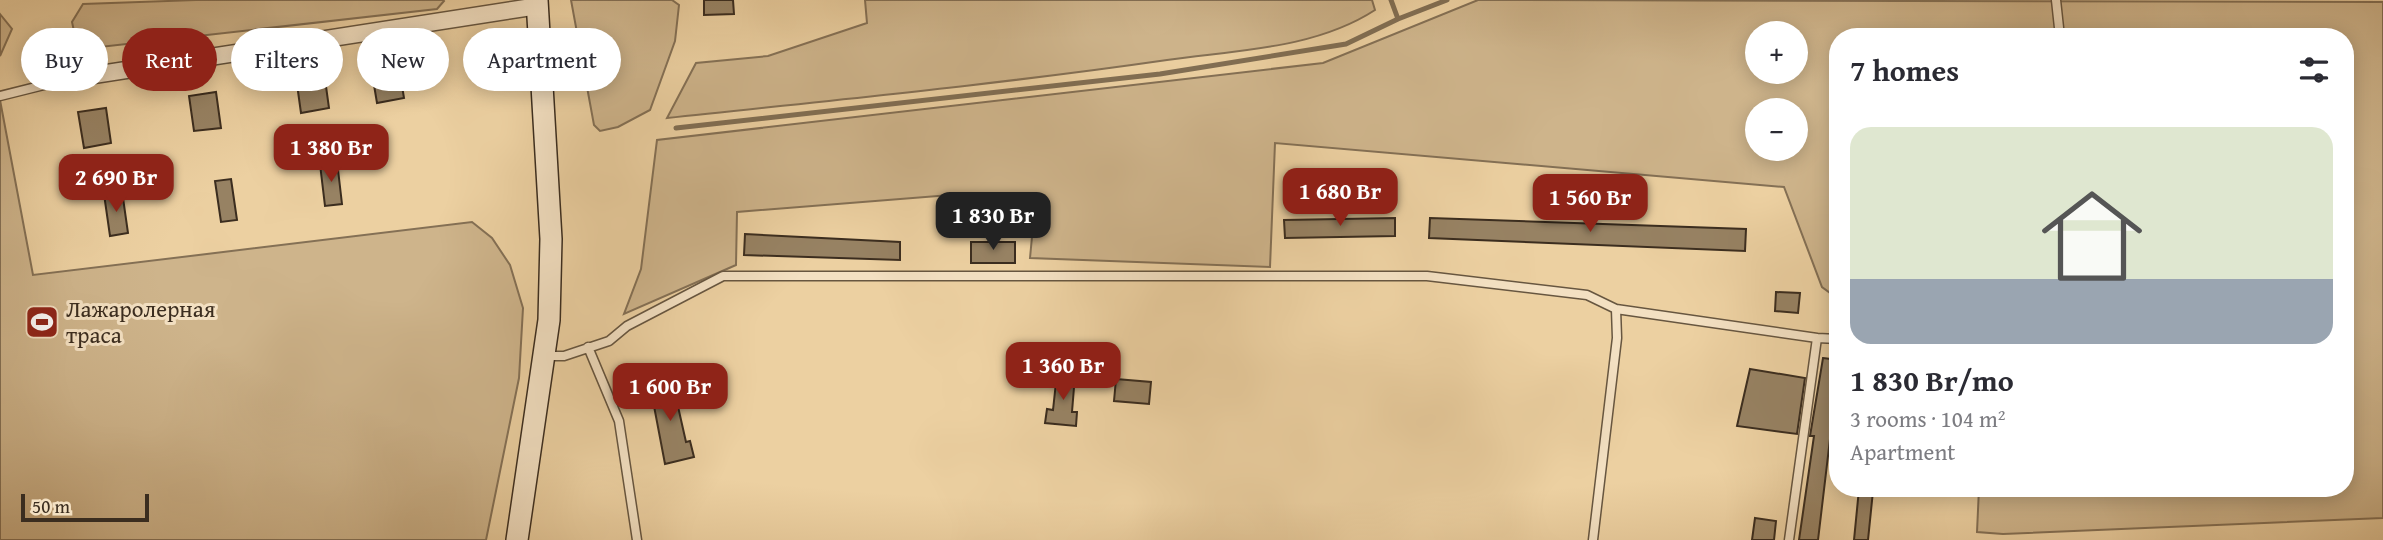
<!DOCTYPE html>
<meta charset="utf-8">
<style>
body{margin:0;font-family:"Gentium Book Plus",serif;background:#f2f2f3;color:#2b2b33;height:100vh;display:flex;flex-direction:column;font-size:26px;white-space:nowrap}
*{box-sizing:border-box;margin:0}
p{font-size:23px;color:#7c7c81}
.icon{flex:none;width:38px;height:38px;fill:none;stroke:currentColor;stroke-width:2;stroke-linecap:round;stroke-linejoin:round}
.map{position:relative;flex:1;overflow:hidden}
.drawer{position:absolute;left:1829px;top:28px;width:525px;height:469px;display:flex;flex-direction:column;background:#fff;border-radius:28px;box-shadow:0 4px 18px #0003}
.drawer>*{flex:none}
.banner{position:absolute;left:21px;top:28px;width:665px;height:63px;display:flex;gap:14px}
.controls{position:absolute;left:1745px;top:21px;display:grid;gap:14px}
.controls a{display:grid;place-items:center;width:63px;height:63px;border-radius:50%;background:#fff;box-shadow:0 4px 18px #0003;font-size:35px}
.scale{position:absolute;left:21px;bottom:18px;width:128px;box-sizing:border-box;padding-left:7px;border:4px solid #3b2d1f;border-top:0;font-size:19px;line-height:24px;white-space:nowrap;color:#3b2d1f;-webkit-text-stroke:5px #f3e0c2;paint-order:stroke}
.price{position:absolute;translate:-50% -60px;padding:0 16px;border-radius:14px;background:#8f2418;color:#fff;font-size:23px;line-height:46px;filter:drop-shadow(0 2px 4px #0008)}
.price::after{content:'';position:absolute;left:50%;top:42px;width:21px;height:16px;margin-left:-10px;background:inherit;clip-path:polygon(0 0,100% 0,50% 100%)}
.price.active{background:#222;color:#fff}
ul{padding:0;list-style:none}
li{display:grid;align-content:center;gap:14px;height:371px;padding:0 21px}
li+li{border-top:2px solid #e1e1e2}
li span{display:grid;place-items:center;height:217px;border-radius:21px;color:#555}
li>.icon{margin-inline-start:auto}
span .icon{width:126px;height:126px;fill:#fffc;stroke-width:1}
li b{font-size:30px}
h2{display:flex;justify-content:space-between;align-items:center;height:84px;padding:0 21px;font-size:30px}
.pill{padding:0 24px;border-radius:32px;background:#fff;box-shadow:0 4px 18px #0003;font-size:24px;line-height:63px}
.pill.active{background:#8f2418;color:#fff}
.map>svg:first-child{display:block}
.green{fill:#ceb48b;stroke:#847055;stroke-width:2;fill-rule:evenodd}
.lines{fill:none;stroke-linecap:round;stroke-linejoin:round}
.stream{stroke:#816e53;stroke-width:5}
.building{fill:#978263;stroke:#3b2d1f;stroke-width:2}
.service-casing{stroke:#675640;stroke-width:11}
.minor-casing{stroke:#675640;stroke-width:19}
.secondary-casing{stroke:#3b2d1f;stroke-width:24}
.service{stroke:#f3e0c2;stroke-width:8}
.minor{stroke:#f3e0c2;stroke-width:16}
.secondary{stroke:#f3e0c2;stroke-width:21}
.labels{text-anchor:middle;stroke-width:6;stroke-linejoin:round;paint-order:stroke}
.poi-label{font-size:23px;fill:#3b2d1f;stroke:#f3e0c2;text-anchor:start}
</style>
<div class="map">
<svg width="2383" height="540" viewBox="0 0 2383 540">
<rect width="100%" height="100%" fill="#ecd0a1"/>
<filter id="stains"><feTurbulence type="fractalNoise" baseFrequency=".00286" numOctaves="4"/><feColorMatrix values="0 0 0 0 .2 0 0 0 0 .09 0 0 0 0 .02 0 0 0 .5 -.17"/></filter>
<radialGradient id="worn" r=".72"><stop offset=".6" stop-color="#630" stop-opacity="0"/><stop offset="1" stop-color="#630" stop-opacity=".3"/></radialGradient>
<!-- green -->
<path class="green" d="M196 0H443L444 1 437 9 91 48 75 36 72 22 83 4Z
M571 0H672L679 5 675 41 650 110 618 127 600 131 594 125Z
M865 0H1372L1375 10C1315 49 1237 50 1167 60 1001 84 834 100 667 118L696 63 768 56 867 23Z
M1478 0 2383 2V518L2003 534 1977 532 1979 488H2345V37H1838L1837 298 1822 287 1784 187 1275 143 1270 267 1030 258 1035 205 963 194 737 212 736 265 624 314 641 269 657 140 1323 63ZM1757 33H1796V72H1757ZM1757 110H1796V149H1757Z
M0 14 12 29 0 56Z
M0 100 33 275 472 222 492 238 510 265 523 308 519 378 486 540H0Z"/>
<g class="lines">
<!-- stream -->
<path class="stream" d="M1391 0 1398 19
M676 128 1160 74 1346 44 1398 19 1447 0"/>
</g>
<!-- building -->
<path class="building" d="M704 0H733L734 14 704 15Z
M399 68 404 98 377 103 372 73Z
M324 72 329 108 301 113 296 77Z
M216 92 221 128 194 131 189 96Z
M106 108 111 143 84 148 78 112Z
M337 161 342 204 325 206 320 164Z
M231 179 237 220 221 222 215 181Z
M122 191 128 233 110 236 104 194Z
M1395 218V236L1285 238 1284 220Z
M1430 218 1746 229 1745 251 1429 238Z
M745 234 900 242V260L744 255Z
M971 242H1015V263H971Z
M1776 292 1800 293 1798 313 1775 311Z
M1823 358 1838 360V372L1818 540H1799L1814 436H1810Z
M1750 369 1805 378 1797 434 1737 426Z
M1057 373 1075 375 1072 412H1077L1076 426 1045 423 1047 409 1053 410Z
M1116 379 1151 382 1149 404 1114 401Z
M672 380 686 442 690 441 694 457 665 464 650 385Z
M1859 489 1873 491 1868 540H1854Z
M1755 518 1776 521 1774 540H1752Z"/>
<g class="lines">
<defs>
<path id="service" d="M2056 0 2060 37
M0 96 68 79
M1817 338 1838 339
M588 347 619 421 637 540
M545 356H564L609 341 627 326 723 276H1427L1587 295 1616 309 1817 338 1789 540
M1593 540 1617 338 1616 309"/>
<path id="minor" d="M68 79 538 6"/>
<path id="secondary" d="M517 540 549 320 551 239 537 0"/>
</defs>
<!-- service casing -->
<use href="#service" class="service-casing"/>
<!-- minor casing -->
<use href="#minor" class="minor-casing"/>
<!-- secondary casing -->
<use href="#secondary" class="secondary-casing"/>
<!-- service -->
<use href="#service" class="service"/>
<!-- minor -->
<use href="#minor" class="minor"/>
<!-- secondary -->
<use href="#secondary" class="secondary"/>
</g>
<!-- icons -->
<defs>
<symbol id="stadium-square" viewBox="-11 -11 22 22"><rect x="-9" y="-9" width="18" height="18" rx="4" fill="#8f2418" stroke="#f3e0c2"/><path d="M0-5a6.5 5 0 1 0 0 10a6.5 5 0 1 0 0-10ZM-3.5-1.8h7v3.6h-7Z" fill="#fff"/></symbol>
</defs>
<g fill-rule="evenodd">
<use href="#stadium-square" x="23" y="303" width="38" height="38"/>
</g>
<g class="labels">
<!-- poi labels -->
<g class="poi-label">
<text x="66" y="317">Лажаролерная<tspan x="66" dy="26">траса</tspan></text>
</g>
</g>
<rect width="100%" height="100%" filter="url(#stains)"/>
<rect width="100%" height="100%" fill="url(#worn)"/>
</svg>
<div class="controls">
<a>+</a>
<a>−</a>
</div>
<div class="scale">50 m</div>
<b class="price" style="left:331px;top:184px">1 380 Br</b>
<b class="price" style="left:116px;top:214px">2 690 Br</b>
<b class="price" style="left:1340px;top:228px">1 680 Br</b>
<b class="price" style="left:1590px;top:234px">1 560 Br</b>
<b class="price active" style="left:993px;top:252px">1 830 Br</b>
<b class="price" style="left:1063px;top:402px">1 360 Br</b>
<b class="price" style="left:670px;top:423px">1 600 Br</b>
<div class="banner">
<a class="pill">Buy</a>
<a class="pill active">Rent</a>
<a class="pill">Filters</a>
<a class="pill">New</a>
<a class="pill">Apartment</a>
</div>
<section class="drawer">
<h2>7 homes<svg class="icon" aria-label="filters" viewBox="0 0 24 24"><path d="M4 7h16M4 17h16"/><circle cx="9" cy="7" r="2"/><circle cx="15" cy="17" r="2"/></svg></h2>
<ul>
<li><span style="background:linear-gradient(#dfe7d0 70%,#9aa5b1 0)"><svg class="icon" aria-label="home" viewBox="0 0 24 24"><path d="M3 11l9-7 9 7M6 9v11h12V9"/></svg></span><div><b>1 830 Br/mo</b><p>3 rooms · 104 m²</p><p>Apartment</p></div></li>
</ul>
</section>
</div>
